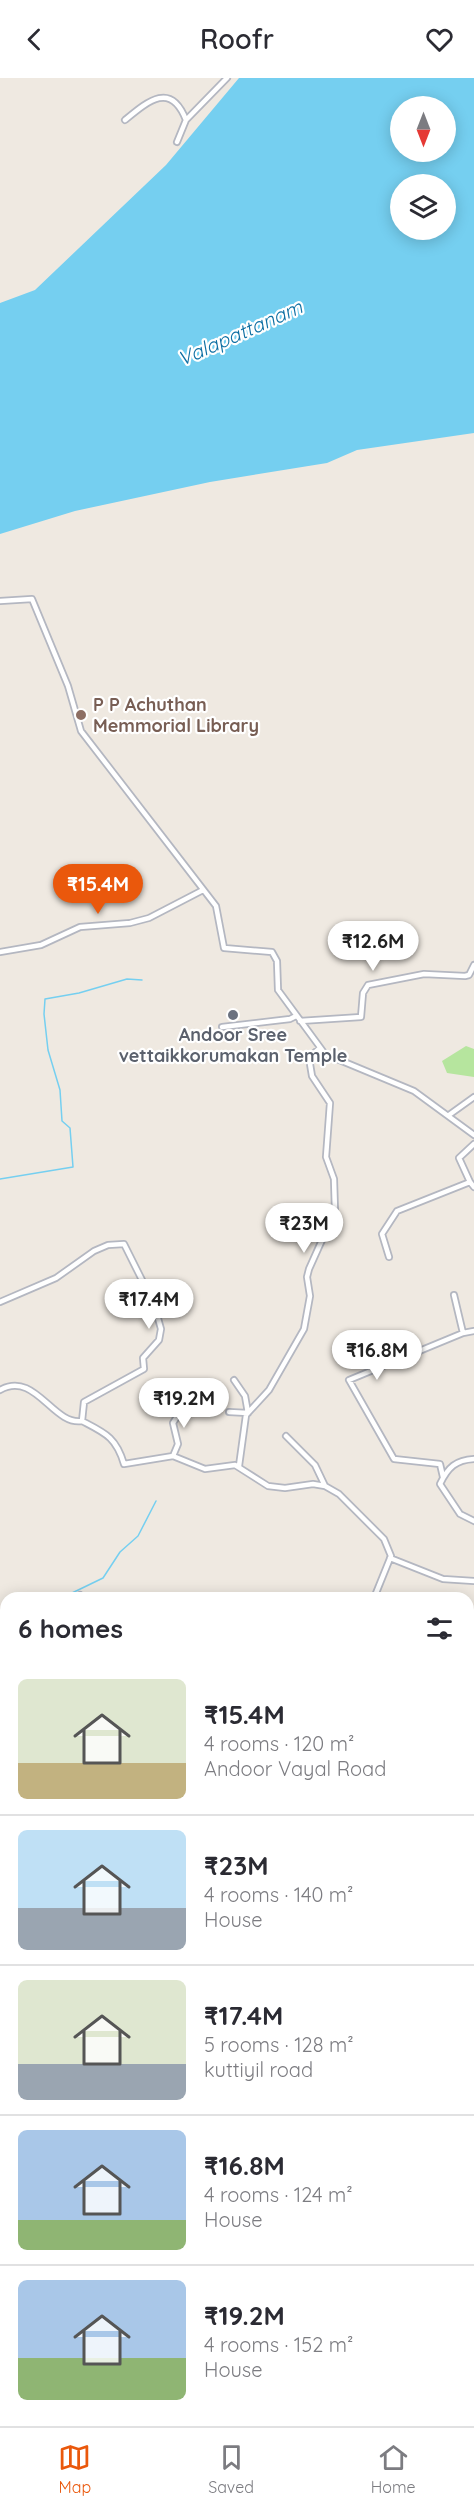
<!DOCTYPE html>
<meta charset="utf-8">
<style>
body{margin:0;font-family:Quicksand,sans-serif;background:#f2f2f3;color:#2b2b33;height:100vh;display:flex;flex-direction:column;font-size:22px;white-space:nowrap}
*{box-sizing:border-box;margin:0}
p{font-size:20px;color:#7c7c81}
.icon{flex:none;width:33px;height:33px;fill:none;stroke:currentColor;stroke-width:2;stroke-linecap:round;stroke-linejoin:round}
.map{position:relative;flex:1;overflow:hidden}
.details{position:absolute;left:0px;top:1514px;width:474px;height:836px;display:flex;flex-direction:column;background:#fff;border-radius:18px 18px 0 0;box-shadow:0 3px 15px #0003}
.details>*{flex:none}
.needle{width:39px;rotate:180deg}
.tools{position:absolute;left:390px;top:18px;display:grid;gap:12px}
.tools a{display:grid;place-items:center;width:66px;height:66px;border-radius:50%;background:#fff;box-shadow:0 3px 15px #0003;font-size:30px}
.price{position:absolute;translate:-50% -51px;padding:0 14px;border-radius:21px;background:#fff;color:#222;font-size:20px;line-height:39px;filter:drop-shadow(0 2px 3px #0008)}
.price::after{content:'';position:absolute;left:50%;top:36px;width:18px;height:14px;margin-left:-9px;background:inherit;clip-path:polygon(0 0,100% 0,50% 100%)}
.price.active{background:#ea580c;color:#fff}
ul{padding:0;list-style:none}
li{display:flex;align-items:center;gap:18px;height:150px;padding:0 18px}
li+li{border-top:2px solid #e1e1e2}
li span{display:grid;place-items:center;flex:none;width:168px;height:120px;border-radius:9px;color:#555}
li>.icon{margin-inline-start:auto}
span .icon{width:72px;height:72px;fill:#fffc;stroke-width:1}
li b{font-size:26px}
h2{display:flex;justify-content:space-between;align-items:center;height:72px;padding:0 18px;font-size:26px}
header{display:flex;justify-content:space-between;align-items:center;height:78px;padding:0 18px;background:#fff;font-size:27px;font-weight:600}
.tab-bar{display:flex;justify-content:space-around;align-items:center;height:84px;border-top:2px solid #e1e1e2;background:#fff;font-size:16px;color:#7c7c81}
.tab-bar a{display:grid;justify-items:center;gap:3px}
.tab-bar .active{color:#ea580c}
.map>svg:first-child{display:block}
.medical{fill:#f5dfe0}
.green{fill:#b6e59e}
.water{fill:#75cff0;fill-rule:evenodd}
.lines{fill:none;stroke-linecap:round;stroke-linejoin:round}
.stream{stroke:#75cff0;stroke-width:1.5}
.minor-casing{stroke:#b4b7c1;stroke-width:8}
.secondary-casing{stroke:#b4b7c1;stroke-width:9}
.minor{stroke:#fff;stroke-width:4.5}
.secondary{stroke:#fff;stroke-width:6}
.education-dot{fill:#8d6e63;stroke:#fff;stroke-width:2}
.worship-dot{fill:#6b7280;stroke:#fff;stroke-width:2}
.labels{text-anchor:middle;stroke-width:4.5;stroke-linejoin:round;paint-order:stroke}
.education-label{font-size:18px;font-weight:bold;fill:#785e54;stroke:#fff;text-anchor:start}
.worship-label{font-size:18px;font-weight:bold;fill:#5b616d;stroke:#fff}
.water-label{font-size:20px;font-style:italic;fill:#0d6fa3;stroke:#fff}
</style>
<header><svg class="icon" aria-label="back" viewBox="0 0 24 24"><path d="M15 5l-7 7 7 7"/></svg>Roofr<svg class="icon" aria-label="heart" viewBox="0 0 24 24"><path d="M12 20l-8-8c-3-5 5-10 8-4 3-6 11-1 8 4z"/></svg></header>
<div class="map">
<svg width="474" height="2348" viewBox="0 0 474 2348">
<rect width="100%" height="100%" fill="#efe9e1"/>
<!-- medical -->
<path class="medical" d="M468 1799 474 1810V1951L468 1947Z"/>
<!-- green -->
<path class="green" d="M466 968 474 971V999L447 995 442 983Z
M6 1770V1919L0 1917V1780L4 1777Z"/>
<!-- water -->
<path class="water" d="M239 0H474V355L357 372 327 385 210 404 75 433 0 456V225L35 212 166 87ZM400 28H446V74H400ZM400 106H446V152H400Z"/>
<g class="lines">
<!-- stream -->
<path class="stream" d="M0 1101 73 1089 70 1050 62 1043 60 1012 48 972 44 936 45 921 79 915 127 901 142 902
M55 1520 72 1515 103 1500 120 1474 138 1458 156 1423
M0 1612 6 1601
M468 2091 473 2087"/>
<defs>
<path id="minor" d="M125 42C148 23 171 3 186 42L177 64
M186 42 227 0
M0 523 32 521 68 608 81 653 216 828 224 870 272 874 277 883 278 912 325 976 414 1013 474 1057
M0 874 41 867 80 849 130 845 149 840 203 812
M300 943 361 939 363 915 368 907 424 896 465 898 469 897 474 887
M222 949 290 941 296 938
M449 1037 474 1019
M470 1104 459 1080 474 1066
M389 1179 382 1156 397 1133 470 1104 474 1109
M0 1224 56 1200 94 1173 108 1167 124 1166 154 1226 161 1251 159 1262 143 1280 144 1291 84 1324 82 1343C53 1348 35 1292 0 1312
M463 1255 474 1253
M229 1334 248 1335 245 1318 234 1302
M82 1343C105 1355 116 1359 124 1386L173 1378 205 1391 235 1387 268 1408 285 1410 313 1406 325 1408 339 1416 384 1461 391 1478 374 1520
M286 1358 315 1387 325 1408
M173 1378 178 1366 173 1345 192 1315
M474 1381C456 1382 448 1389 440 1406L460 1436 474 1443
M239 1388 246 1337 269 1312 304 1251 310 1218 307 1199 309 1191 335 1133 334 1101 326 1079 330 1025 312 998 310 986 312 977 320 970
M443 1399 440 1386 394 1381 349 1302 463 1255 454 1217
M390 1480 443 1501 474 1503
M75 1520 80 1517 81 1520
M0 1543 6 1540
M468 1557 474 1556
M468 1710 474 1720
M468 1808 474 1816
M468 1953 474 1955
M468 2011H474
M0 2116 6 2114
M468 2169 474 2172
M468 2305 474 2306"/>
<path id="secondary" d="M468 1707 474 1701
M0 2023 6 2025
M0 2079 6 2090
M141 2343 142 2348"/>
</defs>
<!-- minor casing -->
<use href="#minor" class="minor-casing"/>
<!-- secondary casing -->
<use href="#secondary" class="secondary-casing"/>
<!-- minor -->
<use href="#minor" class="minor"/>
<!-- secondary -->
<use href="#secondary" class="secondary"/>
</g>
<!-- markers -->
<circle class="education-dot" cx="81" cy="637" r="6"/>
<circle class="worship-dot" cx="233" cy="937" r="6"/>
<g class="labels">
<!-- education labels -->
<g class="education-label">
<text x="93" y="633">P P Achuthan<tspan x="93" dy="21">Memmorial Library</tspan></text>
</g>
<!-- worship labels -->
<g class="worship-label">
<text x="233" y="963">Andoor Sree<tspan x="233" dy="21">vettaikkorumakan Temple</tspan></text>
</g>
<!-- water labels -->
<g class="water-label">
<text transform="translate(240 255) rotate(-24)" y="7">Valapattanam</text>
</g>
</g>
</svg>
<div class="tools">
<a><svg class="needle" viewBox="-14 -14 28 28"><path d="M0-13l5 13h-10z" fill="#e53935"/><path d="M0 13l5-13h-10z" fill="#7c7c81"/></svg></a>
<a><svg class="icon" aria-label="layers" viewBox="0 0 24 24"><path d="M12 4l9 5-9 5-9-5zM3 14l9 5 9-5"/></svg></a>
</div>
<b class="price active" style="left:98px;top:837px">₹15.4M</b>
<b class="price" style="left:373px;top:894px">₹12.6M</b>
<b class="price" style="left:304px;top:1176px">₹23M</b>
<b class="price" style="left:149px;top:1252px">₹17.4M</b>
<b class="price" style="left:377px;top:1303px">₹16.8M</b>
<b class="price" style="left:184px;top:1351px">₹19.2M</b>
<section class="details">
<h2>6 homes<svg class="icon" aria-label="filters" viewBox="0 0 24 24"><path d="M4 7h16M4 17h16"/><circle cx="9" cy="7" r="2"/><circle cx="15" cy="17" r="2"/></svg></h2>
<ul>
<li><span style="background:linear-gradient(#dfe7d0 70%,#c2b280 0)"><svg class="icon" aria-label="home" viewBox="0 0 24 24"><path d="M3 11l9-7 9 7M6 9v11h12V9"/></svg></span><div><b>₹15.4M</b><p>4 rooms · 120 m²</p><p>Andoor Vayal Road</p></div></li>
<li><span style="background:linear-gradient(#bfe0f5 65%,#9aa5b1 0)"><svg class="icon" aria-label="home" viewBox="0 0 24 24"><path d="M3 11l9-7 9 7M6 9v11h12V9"/></svg></span><div><b>₹23M</b><p>4 rooms · 140 m²</p><p>House</p></div></li>
<li><span style="background:linear-gradient(#dfe7d0 70%,#9aa5b1 0)"><svg class="icon" aria-label="home" viewBox="0 0 24 24"><path d="M3 11l9-7 9 7M6 9v11h12V9"/></svg></span><div><b>₹17.4M</b><p>5 rooms · 128 m²</p><p>kuttiyil road</p></div></li>
<li><span style="background:linear-gradient(#a9c7e8 75%,#8fb573 0)"><svg class="icon" aria-label="home" viewBox="0 0 24 24"><path d="M3 11l9-7 9 7M6 9v11h12V9"/></svg></span><div><b>₹16.8M</b><p>4 rooms · 124 m²</p><p>House</p></div></li>
<li><span style="background:linear-gradient(#a9c7e8 65%,#8fb573 0)"><svg class="icon" aria-label="home" viewBox="0 0 24 24"><path d="M3 11l9-7 9 7M6 9v11h12V9"/></svg></span><div><b>₹19.2M</b><p>4 rooms · 152 m²</p><p>House</p></div></li>
</ul>
</section>
</div>
<nav class="tab-bar">
<a class="active"><svg class="icon" aria-label="map" viewBox="0 0 24 24"><path d="M3 6l6-2 6 2 6-2v14l-6 2-6-2-6 2zM9 4v14M15 6v14"/></svg>Map</a>
<a><svg class="icon" aria-label="saved" viewBox="0 0 24 24"><path d="M7 4h10v16l-5-4-5 4z"/></svg>Saved</a>
<a><svg class="icon" aria-label="home" viewBox="0 0 24 24"><path d="M3 11l9-7 9 7M6 9v11h12V9"/></svg>Home</a>
</nav>
